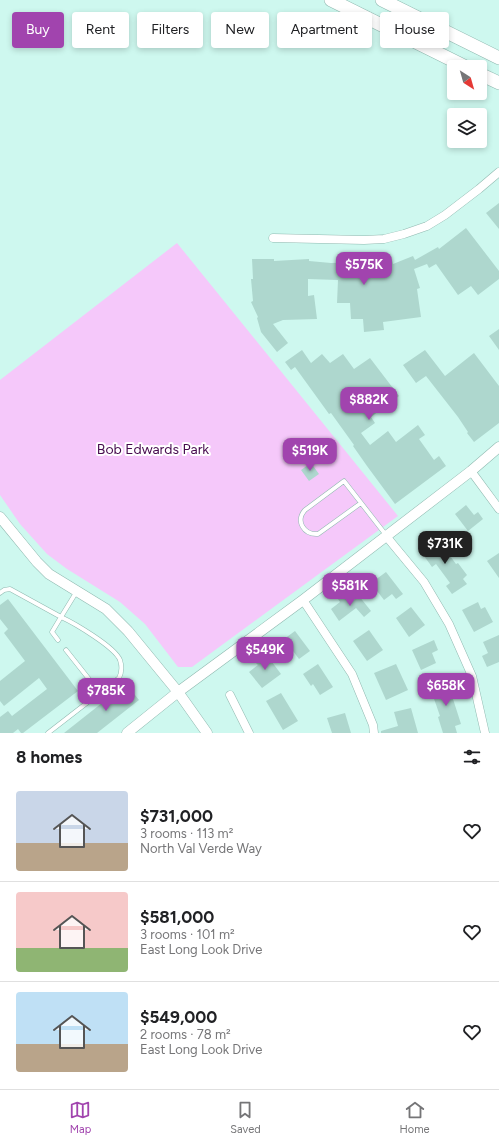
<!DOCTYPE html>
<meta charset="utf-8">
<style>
body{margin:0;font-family:Figtree,sans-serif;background:#f6f6f6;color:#202124;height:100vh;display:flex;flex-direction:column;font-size:15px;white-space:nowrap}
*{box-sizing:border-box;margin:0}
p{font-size:13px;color:#757577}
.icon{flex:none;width:22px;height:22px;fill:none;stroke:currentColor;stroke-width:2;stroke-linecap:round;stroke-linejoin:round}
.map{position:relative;height:733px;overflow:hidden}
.drawer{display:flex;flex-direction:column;background:#fff;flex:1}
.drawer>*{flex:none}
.guide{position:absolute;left:12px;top:12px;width:475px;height:36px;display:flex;gap:8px}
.needle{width:26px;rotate:143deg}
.controls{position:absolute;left:447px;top:60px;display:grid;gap:8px}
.controls a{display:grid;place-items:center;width:40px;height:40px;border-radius:4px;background:#fff;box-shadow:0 2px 6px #0003;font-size:20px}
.price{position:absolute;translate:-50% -34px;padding:0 9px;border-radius:8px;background:#a144ae;color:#fff;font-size:13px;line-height:26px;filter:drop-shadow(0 1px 2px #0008)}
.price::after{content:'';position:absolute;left:50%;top:24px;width:12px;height:9px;margin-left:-6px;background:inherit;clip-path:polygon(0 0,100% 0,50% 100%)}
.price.active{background:#222;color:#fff}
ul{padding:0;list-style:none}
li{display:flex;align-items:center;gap:12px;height:100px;padding:0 16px}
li+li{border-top:1px solid #e0e0e0}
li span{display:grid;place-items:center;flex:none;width:112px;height:80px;border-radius:4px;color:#555}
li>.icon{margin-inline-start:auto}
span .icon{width:48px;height:48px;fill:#fffc;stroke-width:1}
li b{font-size:17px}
h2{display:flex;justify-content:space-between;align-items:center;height:48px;padding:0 16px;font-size:17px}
.chip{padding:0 14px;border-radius:4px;background:#fff;box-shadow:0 2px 6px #0003;font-size:14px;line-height:36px}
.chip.active{background:#a144ae;color:#fff}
.dock{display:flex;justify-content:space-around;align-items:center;height:56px;border-top:1px solid #e0e0e0;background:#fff;font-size:11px;color:#757577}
.dock a{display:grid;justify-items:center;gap:2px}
.dock .active{color:#a144ae}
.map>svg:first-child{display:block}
.green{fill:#f5c8fa}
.building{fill:#aed7ce}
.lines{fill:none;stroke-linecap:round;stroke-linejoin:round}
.service-casing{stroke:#90b9b0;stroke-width:5}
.minor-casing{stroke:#90b9b0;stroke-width:9}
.tertiary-casing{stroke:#90b9b0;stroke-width:11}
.primary-casing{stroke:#90b9b0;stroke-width:14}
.service{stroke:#fff;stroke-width:4}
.minor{stroke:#fff;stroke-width:8}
.tertiary{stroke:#fff;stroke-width:10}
.primary{stroke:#fff;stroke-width:13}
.labels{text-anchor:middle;stroke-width:4;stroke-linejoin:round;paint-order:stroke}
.park-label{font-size:14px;fill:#460a4e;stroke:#fff}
</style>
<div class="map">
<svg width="499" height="733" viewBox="0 0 499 733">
<rect width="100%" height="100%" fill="#cef8ef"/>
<!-- green -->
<path class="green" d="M177 243 398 516 192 667H178L145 624 120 602 67 569 47 554 20 524 0 495V380Z"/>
<!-- building -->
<path class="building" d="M499 203V229L486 213Z
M466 228 499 271V279L478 295 471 286 458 295 436 264 429 268 427 264 414 269 420 288 417 289 421 317 383 322 384 330 364 332 363 319H351L350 303H337L338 280 308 279V296L314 295 317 319 283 320 273 324 288 343 277 352 261 332 257 318 258 317 251 302 253 301 251 279H253L252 259H274V261L309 259V261L331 263 365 262V264L392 260 393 264 413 256 415 260 438 247 439 249Z
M499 329V350L489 336Z
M302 350 311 363 322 354 330 363 343 354 354 369 370 358 399 396 371 417 375 423 361 433 370 445 388 431 396 442 418 425 425 435 419 439 434 460 439 456 446 466 395 504 367 466 353 446 354 445 331 413 329 414 295 367 291 370 285 362Z
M425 350 445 376 474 353 499 386V423L474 442 467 433 468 432 458 417 426 376 416 383 403 365Z
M311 463 319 474 309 481 301 470Z
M466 505 474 515 478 512 483 519 468 531 455 514Z
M432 540 435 544 439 541 456 564 458 563 467 575 463 579 467 584 452 594 446 586 450 583 436 564 432 567 419 549Z
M499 553V578L487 561Z
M386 572 403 594 396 599 392 594 384 600 371 583Z
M345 594 351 602 359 596 371 611 364 617 356 608 339 621 331 609 340 602 338 599Z
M8 599 78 691 23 733H21L18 729 13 733H0V717L8 711 12 716 47 689 39 678 4 706 0 701V681L25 661 4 633 8 629 0 619V605Z
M478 602 481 609 485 607 493 622 474 632 462 610Z
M411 607 425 625 409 637 396 618Z
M369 630 383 650 367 661 353 641Z
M295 631 310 651 299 659 284 639Z
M499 635V662L487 667 482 656 488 653 483 642Z
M434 640 438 650 432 653 436 663 421 670 412 650Z
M266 654 281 674 262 688 249 672 258 665 255 662Z
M318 664 333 687 320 695 313 684 311 686 303 674Z
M396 664 408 690 386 700 374 673Z
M448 678 455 699H453L461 724 455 726 457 733H443L438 717 440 716 432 693 437 691 434 683Z
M126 684 139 700 97 733H64Z
M281 693 298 721 283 730 266 701Z
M411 708 418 733H381V731L398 726 394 712Z
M345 713 351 733H332L327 718Z"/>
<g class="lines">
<defs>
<path id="service" d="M361 503 318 534C304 535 295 521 305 510L344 481 386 535
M0 593 4 590 10 589 61 617 52 632 58 640
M66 650 100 693
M48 733 119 678C122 672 122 666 120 660 115 647 74 623 61 617L77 591"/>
<path id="minor" d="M273 238 364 240 384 239 404 234 427 226 445 215 479 189 499 172
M471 471 499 509
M386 536 424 582 449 624 472 676 485 733
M303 600 352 674 373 725 374 733
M230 695 249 733"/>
<path id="tertiary" d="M0 517 37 562 49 574 106 609 128 631 178 692 207 733
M127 733 178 692 303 600 471 471 499 447"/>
<path id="primary" d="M331 0 466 67
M382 0 499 58
M480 74 499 83"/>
</defs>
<!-- service casing -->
<use href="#service" class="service-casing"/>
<!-- minor casing -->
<use href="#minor" class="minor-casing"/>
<!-- tertiary casing -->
<use href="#tertiary" class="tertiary-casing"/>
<!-- primary casing -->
<use href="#primary" class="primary-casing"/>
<!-- service -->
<use href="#service" class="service"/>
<!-- minor -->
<use href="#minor" class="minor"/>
<!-- tertiary -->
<use href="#tertiary" class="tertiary"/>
<!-- primary -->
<use href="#primary" class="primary"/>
</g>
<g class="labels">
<!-- park labels -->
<g class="park-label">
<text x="153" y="454">Bob Edwards Park</text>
</g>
</g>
</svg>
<div class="controls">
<a><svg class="needle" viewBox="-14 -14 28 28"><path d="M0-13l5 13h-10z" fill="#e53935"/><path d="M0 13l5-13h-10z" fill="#757577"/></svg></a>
<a><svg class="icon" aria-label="layers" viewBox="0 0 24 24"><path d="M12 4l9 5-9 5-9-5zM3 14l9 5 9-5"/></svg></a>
</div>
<b class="price" style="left:364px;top:286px">$575K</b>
<b class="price" style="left:369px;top:421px">$882K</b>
<b class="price" style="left:310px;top:472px">$519K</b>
<b class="price active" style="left:445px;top:565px">$731K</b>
<b class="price" style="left:350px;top:607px">$581K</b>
<b class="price" style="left:265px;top:671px">$549K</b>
<b class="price" style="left:446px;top:707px">$658K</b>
<b class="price" style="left:106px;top:712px">$785K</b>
<div class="guide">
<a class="chip active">Buy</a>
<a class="chip">Rent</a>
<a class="chip">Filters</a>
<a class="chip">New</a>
<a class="chip">Apartment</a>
<a class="chip">House</a>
</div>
</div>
<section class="drawer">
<h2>8 homes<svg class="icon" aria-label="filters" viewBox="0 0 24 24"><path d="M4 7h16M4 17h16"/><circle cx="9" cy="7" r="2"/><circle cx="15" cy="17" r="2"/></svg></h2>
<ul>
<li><span style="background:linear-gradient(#c9d6e8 65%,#b9a48a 0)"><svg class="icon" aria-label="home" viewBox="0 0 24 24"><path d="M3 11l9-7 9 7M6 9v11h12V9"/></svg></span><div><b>$731,000</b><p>3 rooms · 113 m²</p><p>North Val Verde Way</p></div><svg class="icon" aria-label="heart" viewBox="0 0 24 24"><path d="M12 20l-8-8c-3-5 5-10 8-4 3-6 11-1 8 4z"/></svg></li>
<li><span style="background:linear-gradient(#f6c9c9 70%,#8fb573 0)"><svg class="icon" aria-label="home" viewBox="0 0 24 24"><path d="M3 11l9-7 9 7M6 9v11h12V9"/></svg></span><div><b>$581,000</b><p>3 rooms · 101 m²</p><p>East Long Look Drive</p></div><svg class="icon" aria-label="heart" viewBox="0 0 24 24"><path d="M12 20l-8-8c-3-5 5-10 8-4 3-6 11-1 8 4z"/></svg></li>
<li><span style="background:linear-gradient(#bfe0f5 65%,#b9a48a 0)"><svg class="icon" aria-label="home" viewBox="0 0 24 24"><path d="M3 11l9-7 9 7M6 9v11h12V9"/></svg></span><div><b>$549,000</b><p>2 rooms · 78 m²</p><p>East Long Look Drive</p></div><svg class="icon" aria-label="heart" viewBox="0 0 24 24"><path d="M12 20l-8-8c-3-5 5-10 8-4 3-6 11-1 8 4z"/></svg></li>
</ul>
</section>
<nav class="dock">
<a class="active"><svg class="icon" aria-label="map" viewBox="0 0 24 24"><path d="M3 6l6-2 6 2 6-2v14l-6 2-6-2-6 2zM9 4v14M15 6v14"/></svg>Map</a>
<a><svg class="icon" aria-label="saved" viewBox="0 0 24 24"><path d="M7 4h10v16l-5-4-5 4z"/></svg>Saved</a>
<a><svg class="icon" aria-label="home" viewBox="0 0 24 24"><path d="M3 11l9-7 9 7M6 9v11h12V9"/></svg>Home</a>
</nav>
